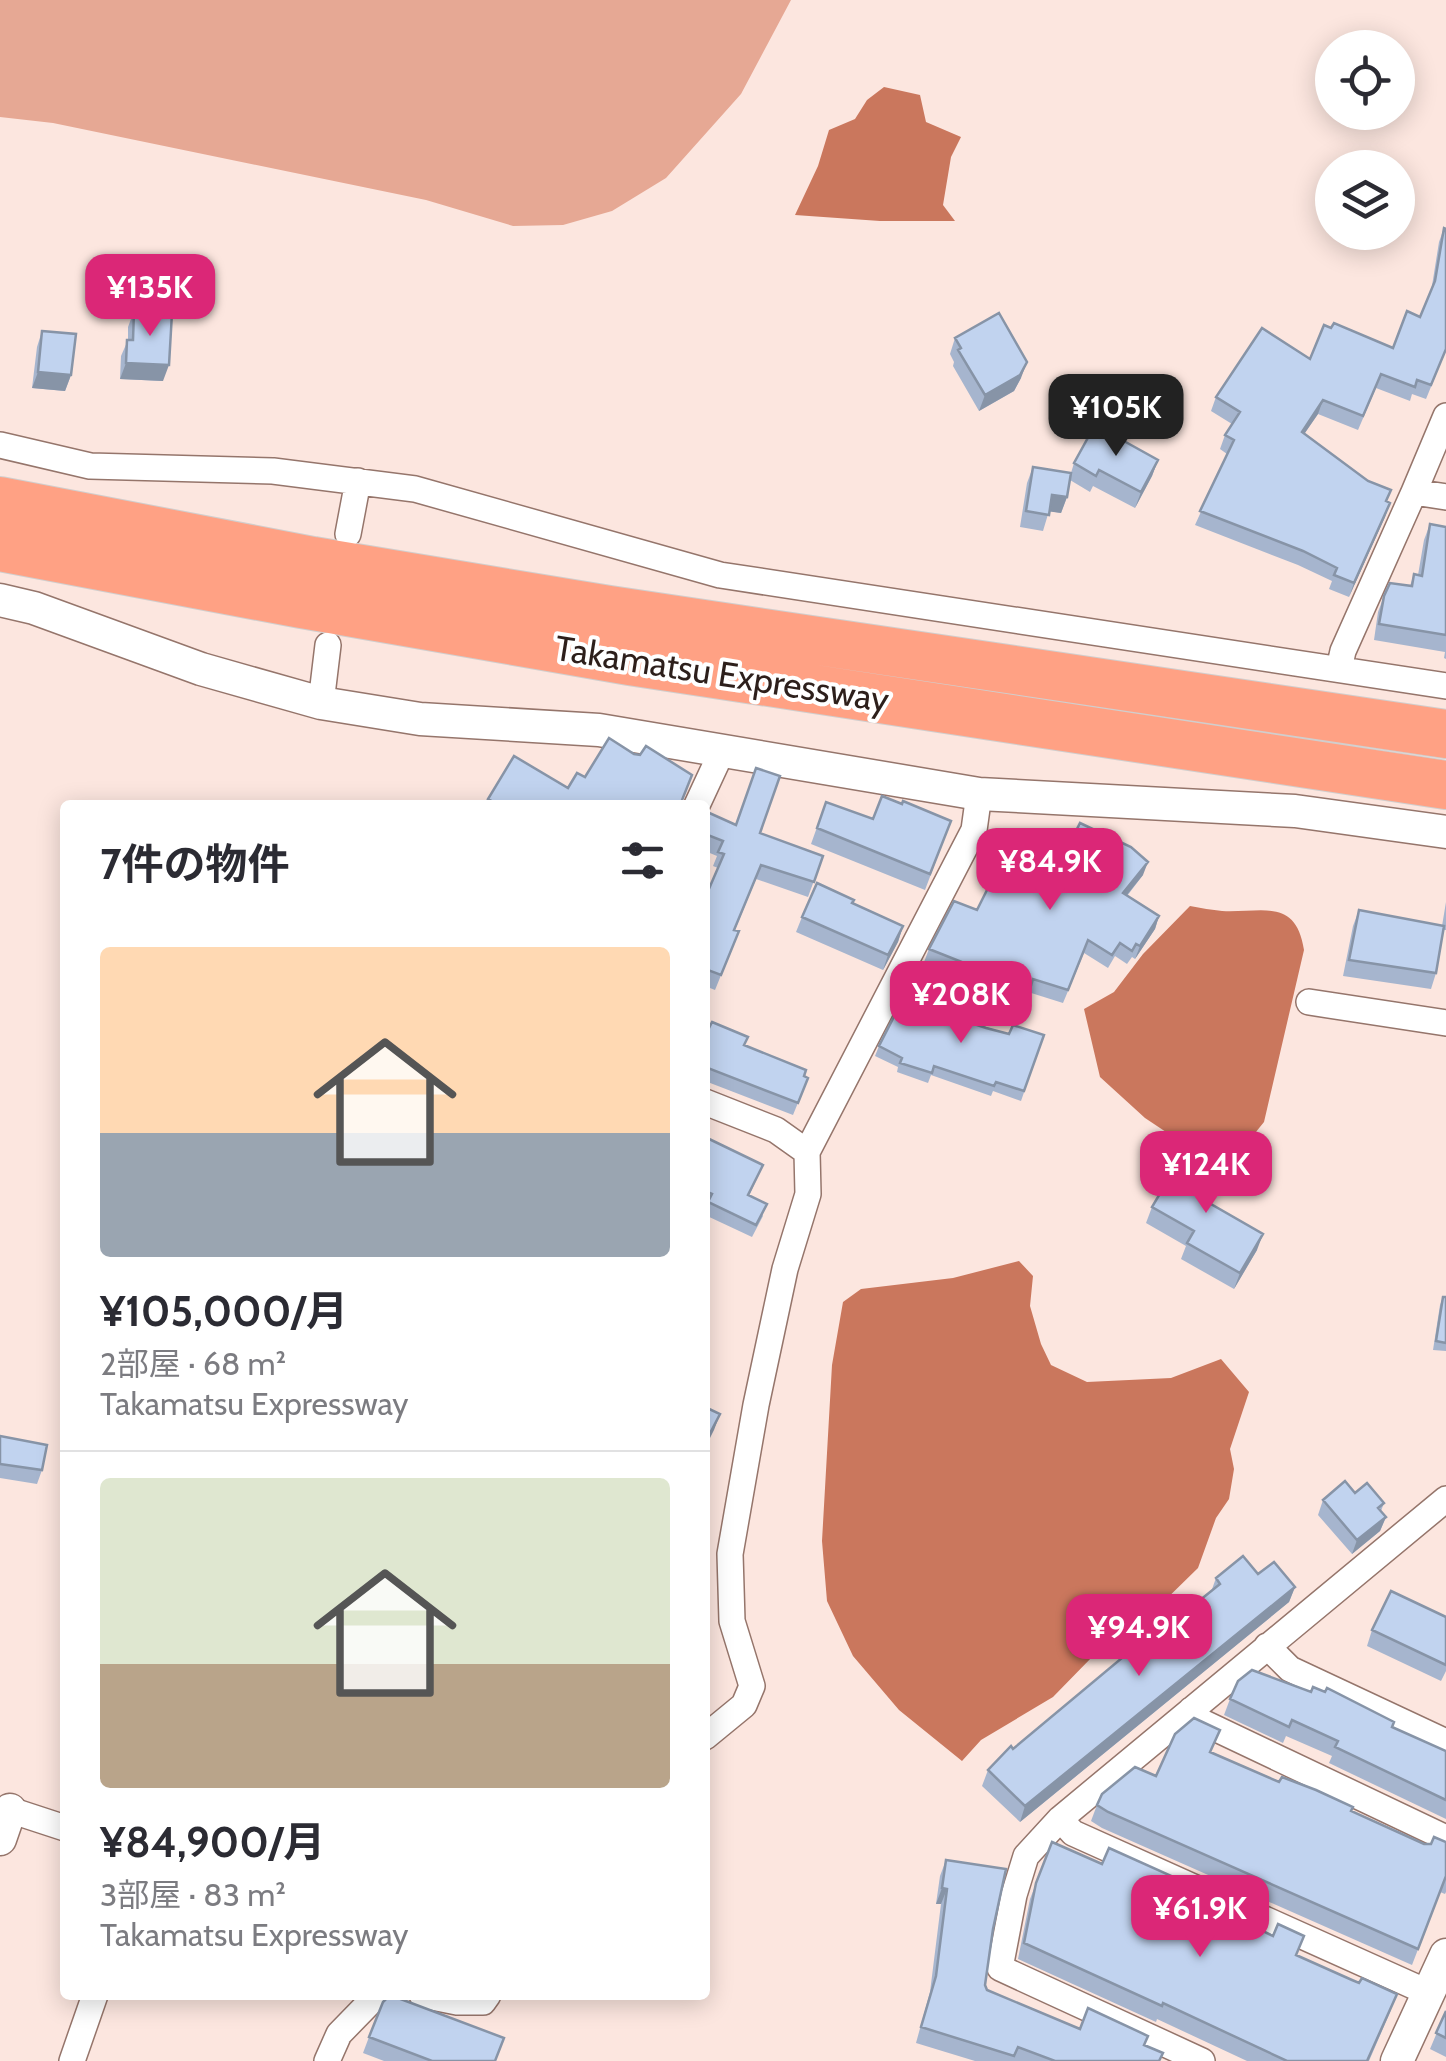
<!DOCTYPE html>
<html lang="ja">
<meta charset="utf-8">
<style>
body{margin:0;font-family:Cabin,"Noto Sans JP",sans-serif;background:#f7f7f7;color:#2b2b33;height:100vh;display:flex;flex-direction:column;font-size:38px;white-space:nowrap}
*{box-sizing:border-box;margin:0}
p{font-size:32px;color:#7c7c81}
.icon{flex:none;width:55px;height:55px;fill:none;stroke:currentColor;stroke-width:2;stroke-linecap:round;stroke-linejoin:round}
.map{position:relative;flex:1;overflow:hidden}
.side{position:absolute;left:60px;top:800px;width:650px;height:1200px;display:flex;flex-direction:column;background:#fff;border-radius:10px;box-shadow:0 5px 25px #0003}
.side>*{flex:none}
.tools{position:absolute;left:1315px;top:30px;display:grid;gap:20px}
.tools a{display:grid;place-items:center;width:100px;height:100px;border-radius:50%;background:#fff;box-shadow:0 5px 25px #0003;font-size:50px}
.price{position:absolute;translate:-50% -85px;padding:0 22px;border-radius:20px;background:#db2777;color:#fff;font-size:32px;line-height:65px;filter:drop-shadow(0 2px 5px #0008)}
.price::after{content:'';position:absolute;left:50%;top:60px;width:30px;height:22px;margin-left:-15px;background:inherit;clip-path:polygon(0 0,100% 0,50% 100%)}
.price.on{background:#222;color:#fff}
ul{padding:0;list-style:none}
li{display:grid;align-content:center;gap:20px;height:530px;padding:0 40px}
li+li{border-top:2px solid #e1e1e2}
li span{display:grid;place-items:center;height:310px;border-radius:10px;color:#555}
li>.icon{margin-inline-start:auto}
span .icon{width:180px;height:180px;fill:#fffc;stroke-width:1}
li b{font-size:42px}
h2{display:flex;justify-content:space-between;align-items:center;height:120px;padding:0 40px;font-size:42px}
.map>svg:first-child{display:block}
.green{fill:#e6a894}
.water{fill:#ca775d}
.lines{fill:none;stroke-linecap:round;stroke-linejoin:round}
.minor-casing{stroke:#95756b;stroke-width:28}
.tertiary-casing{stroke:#95756b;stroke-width:35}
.motorway-casing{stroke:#d1cecd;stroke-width:50}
.minor{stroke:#fff;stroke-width:25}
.tertiary{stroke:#fff;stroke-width:32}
.motorway{stroke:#ffa184;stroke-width:48}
.wall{fill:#a6b5ce}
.shaded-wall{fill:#8794a7}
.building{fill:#c1d3ef;stroke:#8794a7;stroke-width:2.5}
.labels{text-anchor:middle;stroke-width:8;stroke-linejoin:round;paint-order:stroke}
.street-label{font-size:35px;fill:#2d1f1b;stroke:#fff}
</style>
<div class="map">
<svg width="1446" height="2061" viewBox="0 0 1446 2061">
<rect width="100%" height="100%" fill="#fce6df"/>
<!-- green -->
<path class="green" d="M0 0H791L741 94 666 178 612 211 563 225 513 226 426 200 53 123 0 117Z"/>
<!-- water -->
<path class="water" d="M884 87 920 95 926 122 961 137 951 157 943 205 955 221H880L795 215 818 166 829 130 855 119 867 100Z
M1190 906C1201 908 1212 910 1222 911 1262 913 1296 897 1304 950L1264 1122 1234 1159 1208 1160 1145 1118 1100 1077 1084 1009 1114 992 1143 954Z
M1019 1261 1033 1276 1030 1306 1041 1344 1051 1365 1087 1382 1171 1378 1221 1359 1249 1392 1230 1449 1234 1469 1229 1499 1216 1518 1198 1568 1153 1612 1094 1655 1053 1697 981 1740 962 1761 899 1710 853 1656 827 1601 822 1541 832 1365 843 1302 861 1289 953 1278Z"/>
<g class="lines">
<defs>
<path id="minor" d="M0 445 90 466 273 471 415 489 720 575 1446 686
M1414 492 1446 416
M348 534 358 481
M1339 669 1343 651 1414 492 1446 497
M321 703 328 645
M697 805 723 749
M1309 1002 1446 1023
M705 1102 776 1130 807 1152
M1267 1646 1290 1669 1446 1742
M1191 1710 1202 1722 1446 1838
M705 1737 744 1705 752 1686 732 1621 730 1554 756 1405 785 1269 808 1194 807 1152 974 830 979 794
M10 1810 65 1828
M1060 1819 1073 1833 1429 1993
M422 1995 457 2002H483L488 1995
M72 2061 95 1995
M327 2061 339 2034 377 1995
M1202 2061 1000 1968 1014 1895 1026 1856 1060 1819 1446 1499"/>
<path id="tertiary" d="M0 600 34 608 201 669 321 703 420 719 599 730 979 794 1295 811 1446 832
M0 1839 10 1810
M1397 2061 1446 1955"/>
<path id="motorway" d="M0 501 313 561 609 610 1446 734
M0 547 301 604 630 661 1446 785"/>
</defs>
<!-- minor casing -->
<use href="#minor" class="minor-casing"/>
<!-- tertiary casing -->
<use href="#tertiary" class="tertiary-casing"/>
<!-- motorway casing -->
<use href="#motorway" class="motorway-casing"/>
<!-- minor -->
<use href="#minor" class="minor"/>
<!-- tertiary -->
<use href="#tertiary" class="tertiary"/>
<!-- motorway -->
<use href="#motorway" class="motorway"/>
</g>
<!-- wall -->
<path class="wall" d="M1444 228 1446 350 1426 399 1412 394 1410 401 1376 388 1358 430 1318 414 1304 434 1390 503 1349 597 1329 589 1332 581 1298 565 1195 525 1227 454 1220 449 1225 435 1232 424 1211 411 1216 397 1310 359 1393 348 1420 317 1431 292 1439 242Z
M134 311 163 381 120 379 121 356 128 340V327Z
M42 331 71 375 65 391 32 388 37 347Z
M955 338 1021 378 1014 391 979 411 953 366 954 362 950 354Z
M1158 460 1152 476 1135 508 1093 486 1090 492 1070 480 1067 497 1061 513 1049 511 1043 531 1020 527 1027 483 1033 467 1071 473 1074 463Z
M1430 524 1446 527V659L1444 658 1445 652 1374 640 1378 612 1384 596 1410 586 1414 574 1418 575 1424 540Z
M585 777 682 800 693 805H486L488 799 568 788Z
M826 802 873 819 951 821 925 890 811 844Z
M705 811 736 825 823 856 808 897 756 879 735 930 739 931 715 990 705 986V898L718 868 713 866 717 856 705 851Z
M1055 873 1143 875 1127 896 1159 916 1155 929 1135 959 1132 957 1127 964 1115 956 1108 968 1084 953 1063 1003 1028 992 1025 1002 924 962 929 949 977 910Z
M1446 902V930H1443L1436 973 1431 989 1343 976 1353 926 1359 910 1442 926Z
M853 904 903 926 898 942 883 970 796 932 802 917Z
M941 1013 1009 1034 1044 1035 1021 1101 993 1091 991 1096 931 1075 928 1083 897 1072 898 1067 875 1056 879 1046Z
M705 1029 744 1045 808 1078 793 1115 705 1081Z
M705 1137 763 1165 749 1196 763 1216 752 1237 705 1215 707 1206 705 1205Z
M1218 1176 1207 1201 1257 1250 1234 1289 1181 1259 1186 1246 1146 1223 1152 1207Z
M1443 1297H1446V1351L1433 1350 1440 1305Z
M0 1436 42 1470 37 1484 0 1478Z
M1355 1493 1384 1503 1381 1511 1386 1517 1380 1531 1352 1554 1318 1515 1323 1500Z
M1258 1574 1295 1587 1289 1602 1020 1822 982 1786 988 1770 1211 1592 1216 1578Z
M1446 1617V1671L1441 1681 1367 1646 1372 1630Z
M1230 1699 1392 1727 1446 1751V1819L1329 1763 1332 1756 1286 1736 1283 1743 1224 1715Z
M1211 1752 1424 1844 1446 1842V1892L1445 1894 1440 1892 1412 1965 1102 1828 1091 1821 1097 1805 1156 1776Z
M1052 1842 1102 1864 1176 1878 1170 1894 1179 1901 1297 1955 1391 2010 1369 2061H1247L1157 2019 1156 2022 1018 1959 1030 1899Z
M946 1860 993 1929 985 1985 987 1990 1080 2029 1148 2036 1145 2045 1160 2061H975L916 2043 930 1992 941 1904H936L940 1876Z
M1446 2011V2057L1430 2049Z
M369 2037 496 2061H384L363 2053Z"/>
<!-- shaded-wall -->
<path class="shaded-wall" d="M1027 362 1021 378 1014 391 979 411 985 395Z
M126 363 169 365 163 381 120 379Z
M38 372 71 375 65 391 32 388Z
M1323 400 1318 414 1296 446 1302 432Z
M1158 460 1152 476 1135 508 1141 492Z
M1052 495 1067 497 1061 513 1046 511Z
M1390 503 1385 517 1349 597 1354 583Z
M1148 862 1143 875 1118 906 1123 893Z
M1159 916 1155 929 1135 959 1140 946Z
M903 926 898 942 883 970 888 955Z
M1218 1176 1212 1192 1199 1216 1204 1200Z
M1263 1234 1257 1250 1234 1289 1240 1273Z
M720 1414 714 1430 705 1448 706 1441Z
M1386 1517 1380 1531 1352 1554 1357 1540Z
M1295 1587 1289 1602 1020 1822 1025 1806Z
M942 1888 947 1889 941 1904H936Z"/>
<!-- building -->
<path class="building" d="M1444 228 1446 229V349L1431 385 1417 380 1415 387 1381 374 1363 416 1323 400 1302 432 1368 481 1391 490 1386 501 1390 503 1354 583 1334 575 1337 568 1303 551 1200 511 1234 440 1225 435 1240 412 1216 397 1262 328 1310 359 1324 325 1331 328 1334 323 1393 348 1407 311 1420 317 1435 281Z
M134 311 172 313 169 365 126 363 127 340H133Z
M999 313 1027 362 1020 375 985 395 958 350 961 348 955 338Z
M42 331 76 334 71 375 38 372Z
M1095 425 1158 460 1141 492 1099 470 1096 476 1074 463Z
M1033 467 1071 473 1067 497 1052 495 1049 515 1026 511Z
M1430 524 1446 527V635L1379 624 1384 596 1390 583 1412 586 1414 574 1422 576Z
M609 738 634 754 640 755 646 746 692 775 682 800 693 805H499L488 799 514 756 568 788 577 773 585 777Z
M756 768 780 776 760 833 823 856 814 882 761 865 734 930 739 931 721 975 705 969V898L724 854 718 852 723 841 705 834V811L736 825Z
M882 796 902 804 903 801 951 821 930 874 817 828 826 802 873 819Z
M1080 823 1131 847 1148 862 1123 893 1159 916 1140 946 1136 944 1132 951 1120 943 1112 955 1088 940 1068 990 1033 979 1030 989 929 949 954 901 977 910 1007 850 1055 873Z
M817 883 854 900 852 903 903 926 888 955 802 917Z
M1359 910 1444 926 1436 973 1349 960Z
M905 995 941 1013 986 1028 1009 1034 1013 1025 1044 1035 1024 1091 996 1082 994 1086 934 1066 932 1073 900 1063 902 1058 879 1046Z
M712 1022 748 1037 744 1045 806 1070 804 1076 808 1078 798 1103 705 1067V1029L708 1030Z
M705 1137 763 1165 748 1195 767 1204 756 1225 708 1202 712 1194 705 1191Z
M1182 1156 1218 1176 1204 1200 1263 1234 1240 1273 1187 1243 1194 1231 1152 1207Z
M1443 1297H1446V1343L1436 1341Z
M705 1407 720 1414 706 1441 705 1440Z
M0 1436 47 1445 42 1470 0 1464Z
M1345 1481 1355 1493 1367 1483 1384 1503 1378 1508 1386 1517 1357 1540 1323 1500Z
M1243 1556 1258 1574 1274 1562 1295 1587 1025 1806 988 1770 1011 1746 1013 1749 1165 1622 1168 1626 1220 1584 1216 1578Z
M1391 1591 1446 1617V1665L1372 1630Z
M1252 1670 1311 1692 1313 1687 1325 1692 1327 1688 1394 1722 1392 1727 1446 1751V1800L1335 1747 1338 1741 1292 1720 1289 1727 1230 1699 1238 1681Z
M1194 1718 1220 1730 1210 1752 1279 1782 1282 1777 1316 1790 1353 1807 1351 1811 1424 1844H1431L1434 1837 1446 1842V1876L1418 1949 1108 1812 1097 1805 1102 1794 1135 1767 1156 1776 1175 1734Z
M1052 1842 1102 1864 1109 1848 1176 1878 1169 1893 1180 1898 1179 1901 1225 1921 1232 1916 1273 1936 1278 1924 1304 1936 1296 1955 1352 1980 1359 1983 1362 1978 1397 1994 1367 2061H1287L1163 2003 1162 2006 1024 1943 1036 1883Z
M946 1860 1006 1869 993 1929 985 1985 987 1990 1080 2029 1088 2008 1148 2036 1144 2045 1163 2053 1159 2061H1055L1018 2047 1014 2056 921 2027 936 1976 947 1889 942 1888Z
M390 1995 504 2038 495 2061H432L369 2037 383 2002Z
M1446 2011V2038L1436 2033Z"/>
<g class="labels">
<!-- street labels -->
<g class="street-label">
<text transform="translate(722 674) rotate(9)" y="12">Takamatsu Expressway</text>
</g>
</g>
</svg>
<div class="tools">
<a><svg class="icon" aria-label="locate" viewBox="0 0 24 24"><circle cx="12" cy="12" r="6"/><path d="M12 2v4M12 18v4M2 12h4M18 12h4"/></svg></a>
<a><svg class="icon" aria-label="layers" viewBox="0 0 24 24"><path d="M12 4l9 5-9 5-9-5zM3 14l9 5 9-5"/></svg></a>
</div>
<b class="price" style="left:150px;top:339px">¥135K</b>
<b class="price on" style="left:1116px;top:459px">¥105K</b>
<b class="price" style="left:1050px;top:913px">¥84.9K</b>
<b class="price" style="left:961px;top:1046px">¥208K</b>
<b class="price" style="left:1206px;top:1216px">¥124K</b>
<b class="price" style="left:1139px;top:1679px">¥94.9K</b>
<b class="price" style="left:1200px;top:1960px">¥61.9K</b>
<section class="side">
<h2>7件の物件<svg class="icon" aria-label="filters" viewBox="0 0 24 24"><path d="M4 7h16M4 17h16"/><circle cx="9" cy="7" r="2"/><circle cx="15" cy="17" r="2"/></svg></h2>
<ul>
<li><span style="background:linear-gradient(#ffd9b3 60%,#9aa5b1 0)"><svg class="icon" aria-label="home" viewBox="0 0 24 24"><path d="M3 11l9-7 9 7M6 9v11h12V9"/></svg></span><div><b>¥105,000/月</b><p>2部屋 · 68 m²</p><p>Takamatsu Expressway</p></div></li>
<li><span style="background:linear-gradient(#dfe7d0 60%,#b9a48a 0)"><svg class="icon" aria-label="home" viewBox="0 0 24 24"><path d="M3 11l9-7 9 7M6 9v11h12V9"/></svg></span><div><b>¥84,900/月</b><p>3部屋 · 83 m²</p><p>Takamatsu Expressway</p></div></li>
</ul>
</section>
</div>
